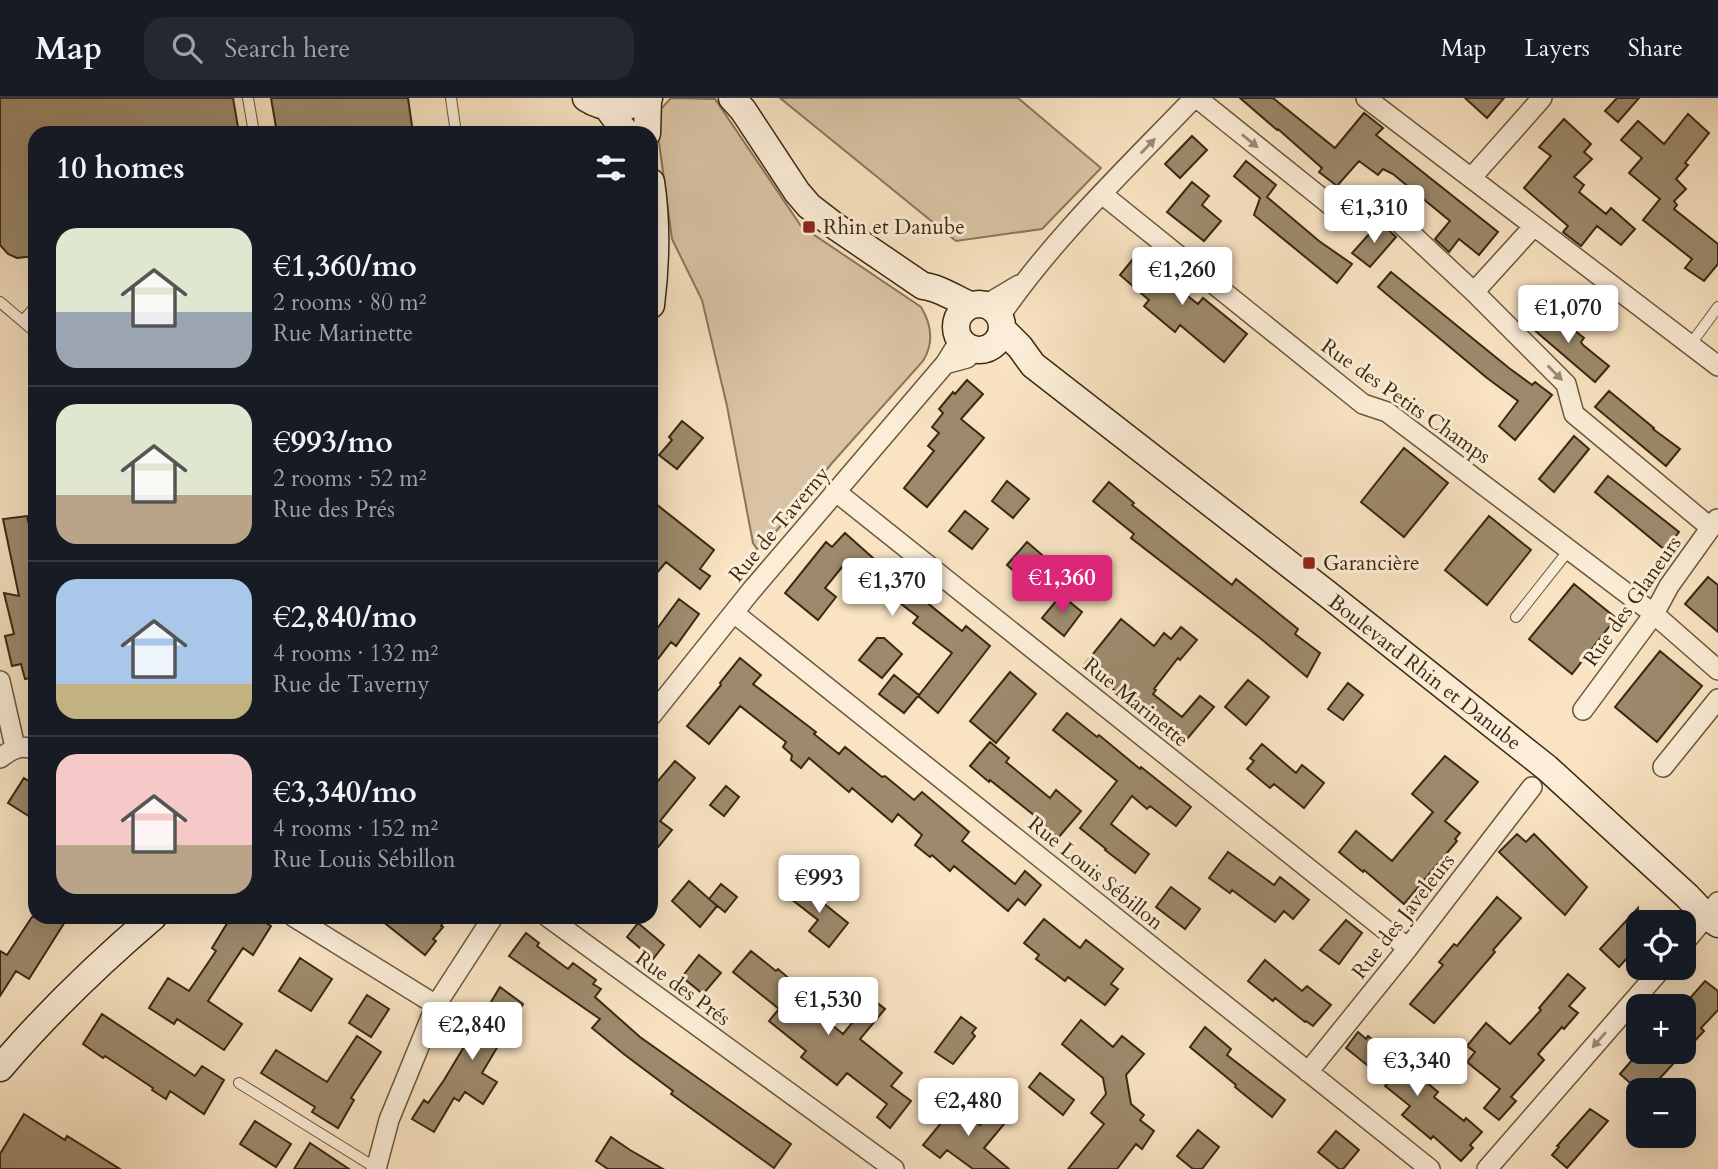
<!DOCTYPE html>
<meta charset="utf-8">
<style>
body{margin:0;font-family:Cardo,serif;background:#242831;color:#f1f3f6;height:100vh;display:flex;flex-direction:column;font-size:26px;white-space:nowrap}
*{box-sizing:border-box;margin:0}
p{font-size:23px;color:#9ea1a6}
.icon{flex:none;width:38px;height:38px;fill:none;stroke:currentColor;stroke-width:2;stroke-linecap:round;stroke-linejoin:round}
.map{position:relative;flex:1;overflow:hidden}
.details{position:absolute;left:28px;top:28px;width:630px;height:798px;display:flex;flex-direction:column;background:#171b24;border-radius:21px;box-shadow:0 7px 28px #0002}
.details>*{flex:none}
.tools{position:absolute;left:1626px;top:812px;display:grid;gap:14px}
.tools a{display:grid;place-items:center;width:70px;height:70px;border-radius:14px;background:#171b24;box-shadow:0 7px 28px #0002;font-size:35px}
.price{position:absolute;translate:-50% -60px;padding:0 16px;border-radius:7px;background:#fff;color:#222;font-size:23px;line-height:46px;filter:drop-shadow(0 2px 4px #0008)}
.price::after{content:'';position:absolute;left:50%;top:42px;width:21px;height:16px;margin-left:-10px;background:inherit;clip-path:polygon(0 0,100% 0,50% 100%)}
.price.selected{background:#db2777;color:#fff}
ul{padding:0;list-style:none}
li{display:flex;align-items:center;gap:21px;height:175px;padding:0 28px}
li+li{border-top:2px solid #363941}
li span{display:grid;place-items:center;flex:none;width:196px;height:140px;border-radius:21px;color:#555}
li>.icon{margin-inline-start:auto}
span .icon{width:84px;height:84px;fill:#fffc;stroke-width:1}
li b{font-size:30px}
h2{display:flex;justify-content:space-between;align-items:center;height:84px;padding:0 28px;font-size:30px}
header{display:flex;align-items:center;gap:42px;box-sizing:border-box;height:98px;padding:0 35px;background:#171b24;border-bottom:2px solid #363941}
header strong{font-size:33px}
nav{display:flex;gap:38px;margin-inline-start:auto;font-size:24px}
.search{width:490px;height:63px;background:#242831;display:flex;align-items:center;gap:18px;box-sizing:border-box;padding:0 24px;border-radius:21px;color:#9ea1a6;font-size:26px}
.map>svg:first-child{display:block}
.green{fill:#d9c3a4;stroke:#8a765a;stroke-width:2}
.building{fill:#9d8a6d;stroke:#3a2910;stroke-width:2}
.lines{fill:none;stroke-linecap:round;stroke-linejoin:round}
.lane-casing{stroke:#6a583c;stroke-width:12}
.street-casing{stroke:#6a583c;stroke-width:22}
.secondary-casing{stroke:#3a2910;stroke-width:29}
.lane{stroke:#fbedd7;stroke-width:10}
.street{stroke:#fbedd7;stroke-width:19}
.secondary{stroke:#fbedd7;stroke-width:26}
.oneway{fill:#9a8b74}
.poi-dot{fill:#8f2418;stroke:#fbedd7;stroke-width:2.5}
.labels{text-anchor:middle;stroke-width:6;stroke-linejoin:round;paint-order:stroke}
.poi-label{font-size:21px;fill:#3a2910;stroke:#fbedd7;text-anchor:start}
.street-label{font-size:21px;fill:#3a2910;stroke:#fbedd7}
</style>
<header>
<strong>Map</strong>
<div class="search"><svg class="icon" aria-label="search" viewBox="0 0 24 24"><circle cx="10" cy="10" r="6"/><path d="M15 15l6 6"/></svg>Search here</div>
<nav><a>Map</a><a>Layers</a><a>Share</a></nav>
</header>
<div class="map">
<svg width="1718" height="1071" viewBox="0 0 1718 1071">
<rect width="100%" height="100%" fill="#f9e3c2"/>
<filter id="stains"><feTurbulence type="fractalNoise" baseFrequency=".00286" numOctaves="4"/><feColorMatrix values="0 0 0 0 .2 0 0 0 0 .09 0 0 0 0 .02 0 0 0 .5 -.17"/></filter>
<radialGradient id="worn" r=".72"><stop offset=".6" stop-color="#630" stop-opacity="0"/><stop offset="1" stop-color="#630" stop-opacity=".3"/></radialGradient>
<!-- green -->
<path class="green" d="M671 0 715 1 801 128 921 209C932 227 934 245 923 263L832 365 765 447 757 451 753 445 727 308 702 202 672 141 658 37 657 15Z
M780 0H1018L1101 70 1042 131 956 143Z"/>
<!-- building -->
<path class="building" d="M0 0H233L239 35H35V158L17 160 8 156 0 147Z
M271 0H408L413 35H277Z
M1240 0H1273L1335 50 1364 15 1383 30 1376 37 1498 134 1479 157 1459 141 1449 154 1435 141 1450 123 1393 76 1383 71 1378 77 1359 63 1337 88 1319 74 1322 70 1278 31 1277 32Z
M1465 0H1504L1487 20Z
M1617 0H1639L1618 24 1605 13Z
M1688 16 1709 35 1685 65 1688 67 1676 81 1686 91 1674 103 1677 107 1674 111 1718 146V166L1704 183 1685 170 1692 161 1643 122 1660 101 1629 75 1642 60 1621 42 1638 23 1664 46Z
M1564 21 1591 46 1584 54 1592 61 1574 79 1584 87 1579 94 1606 116 1611 110 1635 131 1621 147 1597 128 1581 148 1563 134 1568 128 1524 90 1551 58 1539 49Z
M1192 38 1207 52 1180 80 1165 66Z
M1246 63 1276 87 1267 99 1319 143 1352 166 1337 185 1254 117 1260 100 1234 78Z
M1192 84 1209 98 1202 107 1221 123 1204 143 1167 114Z
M1380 124 1396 139 1370 169 1352 155Z
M1142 150 1172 174 1167 181 1184 195 1198 206 1203 200 1247 236 1224 264 1180 227 1175 234 1144 208 1149 202 1120 177Z
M1391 174 1509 270 1532 287 1535 284 1552 297 1515 342 1499 328 1518 303 1487 280 1378 189Z
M1538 211 1568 234 1571 230 1584 240 1581 244 1583 247 1609 268 1595 284 1526 225Z
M967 282 983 296 961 321 984 340 927 409 904 390 934 353 928 348 939 335 932 329 943 315 939 311 953 294 955 296Z
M1609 293 1654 330 1653 331 1680 351 1666 368 1595 309Z
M682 323 703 340 677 371 659 357 672 342 669 339Z
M1574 338 1589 351 1554 394 1539 381Z
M1404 350 1448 385 1404 439 1361 404Z
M1608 378 1679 434 1665 452 1595 394Z
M1007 383 1029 401 1013 420 992 403Z
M1109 384 1134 405 1132 407 1232 487 1236 481 1298 531 1295 536 1320 555 1307 579 1260 540 1131 440 1134 436 1093 403Z
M651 402 714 452 700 471 710 478 700 491 666 464 651 482Z
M965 413 988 431 972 451 949 433Z
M27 418 32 439H35V538H31L35 556V579L25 581 21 566 12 568 5 538 14 536 4 495 19 498 3 421Z
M1489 418 1531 452 1487 507 1445 472Z
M845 435 891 476 895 471 913 485 909 490 962 533 966 528 990 548 938 615 918 598 904 615 879 596 894 577 919 597 952 555 913 525 918 519 883 492 879 498 842 469 825 490 836 499 818 522 785 495 826 444 832 449Z
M1027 444 1056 469 1036 493 1007 467Z
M1708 479 1718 487V534L1685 506Z
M1574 486 1616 520 1572 576 1529 541Z
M1061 497 1082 514 1064 538 1042 520Z
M679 501 699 516 676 548 671 544 651 570V539Z
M1121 521 1154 548 1164 535 1171 541 1181 529 1197 542 1180 562 1178 560 1154 591 1156 592 1153 596 1182 619 1200 598 1214 609 1187 641 1176 632 1172 637 1153 622 1154 620 1125 596 1122 599 1084 567Z
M877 540H884L902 556 882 580 859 562Z
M1660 553 1702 588 1657 644 1615 609Z
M740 560 761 577 753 586 816 634 814 636 839 656 845 649 882 679 885 678 914 702 922 694 969 734 962 743 1015 786 1025 773 1041 787 1025 807 1018 801 1008 813 954 768 950 773 932 757 930 759 915 747 922 737 898 716 892 724 852 690 849 694 809 660 801 670 791 662 792 657 783 649 786 644 740 608 709 646 687 628 721 587 720 585Z
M1010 574 1036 596 996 645 970 623Z
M1248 582 1269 599 1246 627 1225 609Z
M1348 585 1363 597 1343 622 1328 611Z
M1067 615 1097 639 1099 637 1140 671 1141 669 1191 709 1176 728 1150 708 1147 711 1132 698 1111 726 1149 756 1135 775 1105 752 1106 751 1080 730 1117 683 1053 632Z
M990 644 1009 660 1006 664 1050 700 1056 692 1081 713 1058 740 1044 727 1045 726 990 682 989 684 970 668Z
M1262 646 1296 675 1302 667 1324 685 1304 710 1274 686 1270 690 1247 671 1254 663 1250 660Z
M1445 658 1478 684 1445 723 1460 735 1455 741 1457 743 1404 806 1364 772 1363 774 1339 754 1356 733 1392 763 1433 714 1412 696Z
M675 663 695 680 660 723 672 732 651 758V691Z
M24 680 35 687V722L8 705Z
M726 688 739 699 724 718 710 707Z
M1517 736 1526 744 1534 736 1587 789 1565 817 1499 754Z
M1228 754 1274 787 1280 779 1309 802 1293 821 1284 813 1275 824 1232 792 1230 795 1209 780Z
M689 783 717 808 700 829 672 803Z
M797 784 848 825 829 849 809 833 818 822 786 797Z
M721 786 737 799 725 814 709 801Z
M1171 789 1200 811 1185 831 1156 809Z
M1497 799 1521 820 1493 852 1495 854 1434 925 1410 906 1443 867 1439 864 1454 846 1457 848Z
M1638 810V848L1619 869 1600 851Z
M32 819H68L29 881 16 873 0 898V853L7 857Z
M231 819H256L271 828 253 857 243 850 208 903 242 926 224 952 177 921 174 926 149 910 168 880 189 893 216 853 212 850Z
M377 819H447L441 828 443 829 433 841 436 843 425 857Z
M1044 821 1080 850 1086 842 1123 871 1111 886 1118 891 1105 907 1068 879 1065 883 1052 873 1036 861 1039 857 1024 845Z
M1346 822 1362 835 1339 866 1320 852Z
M638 825 664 847 653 861 627 839Z
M526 835 539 845 537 848 568 871 573 865 596 882 593 886 601 891 595 899 640 939 791 1046 774 1070 671 996 673 993 625 957 592 930 600 921 509 858Z
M751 853 776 873 778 871 798 888 792 894 843 936 872 901 885 911 860 941 902 975 891 988 911 1003 890 1030 877 1019 887 1006 847 975 837 987 801 959 806 953 769 923 779 911 733 874Z
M699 857 721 875 703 896 682 879Z
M300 860 332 881 311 913 279 893Z
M1265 862 1302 893 1307 888 1331 907 1313 928 1306 923 1305 924 1275 900 1273 903 1248 883Z
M1568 876 1585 890 1569 908 1578 915 1564 931 1562 929 1538 956 1544 962 1511 999 1516 1003 1499 1022 1484 1010 1500 991 1467 964 1475 954 1467 948 1486 925 1510 946 1541 912 1539 910Z
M1705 883 1718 893V912L1701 930 1704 933 1660 980 1662 981 1652 992H1638L1620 976 1639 954H1684V907Z
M500 889 523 906 482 975 497 984 483 1006 465 994 459 1003 454 1000 434 1034 412 1021 424 1002 428 1005 444 982Z
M367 897 389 911 371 939 349 925Z
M102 916 195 978 202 968 224 982 204 1016 170 993 166 1001 152 992 153 990 105 958 103 960 83 946Z
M961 919 976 930 972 935 975 938 953 966 935 954Z
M1081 922 1113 949 1122 938 1144 956 1126 977 1131 1006 1144 1017 1140 1022 1154 1033 1142 1051 1136 1046 1117 1071H1068L1104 1026 1091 1015 1106 996 1103 980 1062 946Z
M1205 929 1231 951 1227 957 1285 1002 1272 1019 1235 989 1236 987 1190 949Z
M1358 934 1366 941 1368 938 1420 979 1438 994 1434 999 1464 1023 1466 1020 1482 1034 1470 1047 1473 1050 1461 1063 1433 1038 1431 1041 1402 1017 1410 1008 1385 988 1387 986 1375 977 1377 975 1346 950Z
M357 938 381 954 351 1000 354 1002 338 1030 312 1014 315 1009 261 975 276 952 327 984Z
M1040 975 1074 1002 1063 1017 1029 989Z
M995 1007 1010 1019 984 1050 1009 1071H973L947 1052 940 1060 923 1047 955 1008 980 1027Z
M1590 1011 1608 1023 1567 1070 1552 1057 1559 1049 1557 1048Z
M24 1016 65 1042 67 1038 120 1071H0V1056Z
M255 1023 291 1046 276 1069 240 1046Z
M1198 1032 1219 1049 1202 1071H1193L1177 1058Z
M1336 1033 1359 1052 1343 1071H1339L1318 1054Z
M611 1039 630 1052 663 1071H608L596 1063Z
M310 1045 349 1071H294Z"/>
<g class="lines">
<defs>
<path id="lane" d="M248 0 254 35
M451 0 456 35
M0 204 34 233
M23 223 35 209
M1690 247 1718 209
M1516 519 1569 452
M239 985 376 1070"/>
<path id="street" d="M1197 0 1339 114C1360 104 1371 103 1390 116L1474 194 1566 286 1574 316 1711 430
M1366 0 1718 268
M1472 79 1542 0
M1102 96 1363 306 1387 314 1654 516 1718 572
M1474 194 1534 128
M987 206 1019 187
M1000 218C1055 138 1127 70 1194 0
M945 266 967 260 975 252
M835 393 1408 850
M734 515 1430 1071
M0 583 15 649
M1583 612 1654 516 1669 488 1717 421
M651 618 751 493 945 266 960 242
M0 660C11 652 21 645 35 652
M1663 669 1718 601
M294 819 436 907
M548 819 894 1071
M1684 845 1718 804
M1308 974 1408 850 1532 689
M376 1071 389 1022 436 907 493 819
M1487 1071 1662 870"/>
<path id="secondary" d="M586 0C606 13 628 11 649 0
M732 0 743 12 797 94 809 108 835 128 923 188C938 189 956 201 970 207
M607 9 626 35
M647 35 648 1
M651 84C657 124 656 167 651 207
M956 229a23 23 0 1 1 46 0a23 23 0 1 1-46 0Z
M1003 232 1020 249 1033 267 1330 498 1547 670 1687 798 1706 818 1718 826
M0 970C47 915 98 866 153 819"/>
</defs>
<!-- lane casing -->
<use href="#lane" class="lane-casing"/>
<!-- street casing -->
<use href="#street" class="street-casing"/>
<!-- secondary casing -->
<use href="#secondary" class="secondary-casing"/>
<!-- lane -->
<use href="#lane" class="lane"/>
<!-- street -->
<use href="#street" class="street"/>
<!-- secondary -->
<use href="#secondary" class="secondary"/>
</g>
<!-- one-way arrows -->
<defs><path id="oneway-solid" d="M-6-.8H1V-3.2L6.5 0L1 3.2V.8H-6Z" transform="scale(1.75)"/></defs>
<g class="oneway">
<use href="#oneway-solid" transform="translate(1250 43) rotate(39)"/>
<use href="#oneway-solid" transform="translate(1148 48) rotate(-46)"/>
<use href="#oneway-solid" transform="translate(1555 275) rotate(45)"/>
<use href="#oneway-solid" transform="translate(1599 942) rotate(131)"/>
</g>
<!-- markers -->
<g class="poi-dot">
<rect x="802" y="122" width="14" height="14" rx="3.5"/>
<rect x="1302" y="458" width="14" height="14" rx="3.5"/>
</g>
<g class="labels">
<!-- poi labels -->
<g class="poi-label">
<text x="823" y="136">Rhin et Danube</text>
<text x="1323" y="472">Garancière</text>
</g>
<!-- street labels -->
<g class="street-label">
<text transform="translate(1406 303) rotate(35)" y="7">Rue des Petits Champs</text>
<text transform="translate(779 426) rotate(-50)" y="7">Rue de Taverny</text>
<text transform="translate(1632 503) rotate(-55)" y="7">Rue des Glaneurs</text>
<text transform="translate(1425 574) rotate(38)" y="7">Boulevard Rhin et Danube</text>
<text transform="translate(1136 604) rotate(39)" y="7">Rue Marinette</text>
<text transform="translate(1096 775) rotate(39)" y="7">Rue Louis Sébillon</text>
<text transform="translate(1403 818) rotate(-52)" y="7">Rue des Javeleurs</text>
<text transform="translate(683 890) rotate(36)" y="7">Rue des Prés</text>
</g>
</g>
<rect width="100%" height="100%" filter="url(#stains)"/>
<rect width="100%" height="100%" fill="url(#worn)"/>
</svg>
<div class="tools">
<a><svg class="icon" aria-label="locate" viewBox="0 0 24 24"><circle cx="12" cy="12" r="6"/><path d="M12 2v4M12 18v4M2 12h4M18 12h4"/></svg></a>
<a>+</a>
<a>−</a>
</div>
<b class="price" style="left:1374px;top:147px">€1,310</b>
<b class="price" style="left:1182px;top:209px">€1,260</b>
<b class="price" style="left:1568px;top:247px">€1,070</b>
<b class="price selected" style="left:1062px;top:517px">€1,360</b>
<b class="price" style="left:892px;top:520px">€1,370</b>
<b class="price" style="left:819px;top:817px">€993</b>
<b class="price" style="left:828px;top:939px">€1,530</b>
<b class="price" style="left:472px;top:964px">€2,840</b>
<b class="price" style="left:1417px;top:1000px">€3,340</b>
<b class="price" style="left:968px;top:1040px">€2,480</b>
<section class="details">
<h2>10 homes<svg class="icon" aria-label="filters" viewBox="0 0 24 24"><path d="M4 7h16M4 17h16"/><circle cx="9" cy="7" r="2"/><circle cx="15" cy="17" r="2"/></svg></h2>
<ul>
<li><span style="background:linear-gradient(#dfe7d0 60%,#9aa5b1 0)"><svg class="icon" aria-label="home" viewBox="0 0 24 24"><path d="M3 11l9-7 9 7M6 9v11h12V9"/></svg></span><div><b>€1,360/mo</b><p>2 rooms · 80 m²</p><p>Rue Marinette</p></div></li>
<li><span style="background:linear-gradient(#dfe7d0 65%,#b9a48a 0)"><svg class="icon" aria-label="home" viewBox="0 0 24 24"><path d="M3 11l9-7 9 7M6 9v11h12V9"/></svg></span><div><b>€993/mo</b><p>2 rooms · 52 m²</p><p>Rue des Prés</p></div></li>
<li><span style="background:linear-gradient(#a9c7e8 75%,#c2b280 0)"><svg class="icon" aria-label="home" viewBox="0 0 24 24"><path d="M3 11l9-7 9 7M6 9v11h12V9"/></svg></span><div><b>€2,840/mo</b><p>4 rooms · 132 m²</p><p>Rue de Taverny</p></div></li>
<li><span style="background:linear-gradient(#f6c9c9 65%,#b9a48a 0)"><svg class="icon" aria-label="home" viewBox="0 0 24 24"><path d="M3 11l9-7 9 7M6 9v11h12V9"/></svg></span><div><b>€3,340/mo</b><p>4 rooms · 152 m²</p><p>Rue Louis Sébillon</p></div></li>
</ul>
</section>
</div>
